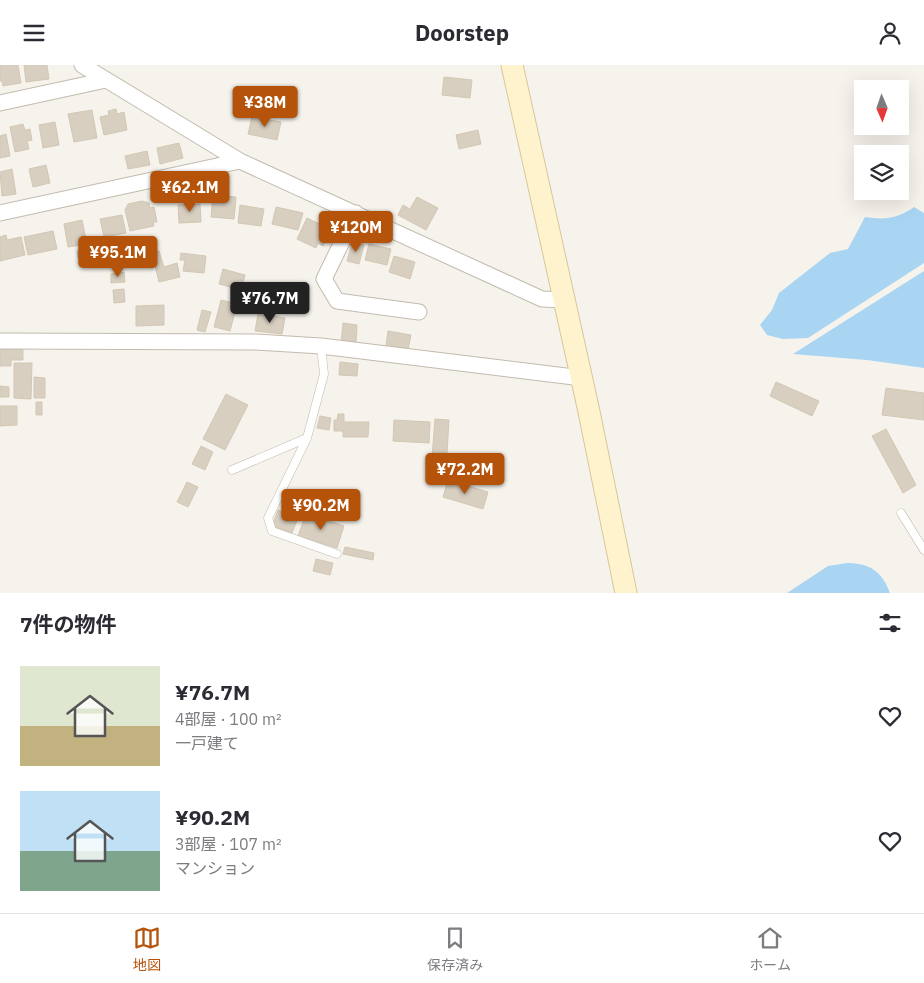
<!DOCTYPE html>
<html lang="ja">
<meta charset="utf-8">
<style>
body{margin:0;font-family:"IBM Plex Sans","Noto Sans JP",sans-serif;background:#f2f2f3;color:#2b2b33;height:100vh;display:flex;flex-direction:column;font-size:19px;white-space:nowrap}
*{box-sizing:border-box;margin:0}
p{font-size:16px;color:#7c7c81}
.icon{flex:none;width:28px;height:28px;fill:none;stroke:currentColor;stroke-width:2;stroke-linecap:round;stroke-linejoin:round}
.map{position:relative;height:528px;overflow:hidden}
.panel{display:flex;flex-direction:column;background:#fff;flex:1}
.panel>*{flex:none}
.needle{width:32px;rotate:178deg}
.fabs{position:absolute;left:854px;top:15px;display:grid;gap:10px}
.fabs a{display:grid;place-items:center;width:55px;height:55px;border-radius:0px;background:#fff;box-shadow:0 5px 20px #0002;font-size:25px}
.price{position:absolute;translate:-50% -42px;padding:0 11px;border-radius:5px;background:#b45309;color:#fff;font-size:16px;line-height:32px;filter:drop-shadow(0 1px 2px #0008)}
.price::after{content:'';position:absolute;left:50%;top:30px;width:15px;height:11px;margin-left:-8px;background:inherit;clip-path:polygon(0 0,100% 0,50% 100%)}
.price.on{background:#222;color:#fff}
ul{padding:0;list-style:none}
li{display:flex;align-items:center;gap:15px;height:125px;padding:0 20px}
li span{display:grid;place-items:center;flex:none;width:140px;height:100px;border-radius:0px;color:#555}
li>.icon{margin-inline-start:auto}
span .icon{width:60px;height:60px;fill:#fffc;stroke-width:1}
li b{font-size:21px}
h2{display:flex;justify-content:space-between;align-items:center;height:60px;padding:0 20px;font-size:21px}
header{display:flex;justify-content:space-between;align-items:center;height:65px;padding:0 20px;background:#fff;font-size:22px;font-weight:800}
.dock{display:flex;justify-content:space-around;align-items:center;height:70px;border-top:1px solid #e1e1e2;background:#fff;font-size:14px;color:#7c7c81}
.dock a{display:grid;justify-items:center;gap:2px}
.dock .on{color:#b45309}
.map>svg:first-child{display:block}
.water{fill:#a9d4f2}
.building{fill:#d8cfc1;stroke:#d3c7b4}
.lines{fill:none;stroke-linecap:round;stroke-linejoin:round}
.lane-casing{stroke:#c2bbae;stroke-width:9}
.street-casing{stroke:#c2bbae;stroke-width:17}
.secondary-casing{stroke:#d6c79b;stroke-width:23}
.lane{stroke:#fff;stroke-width:8}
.street{stroke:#fff;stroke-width:15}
.secondary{stroke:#fff3cd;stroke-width:21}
</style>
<header><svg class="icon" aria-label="menu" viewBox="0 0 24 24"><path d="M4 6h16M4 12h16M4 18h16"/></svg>Doorstep<svg class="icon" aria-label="person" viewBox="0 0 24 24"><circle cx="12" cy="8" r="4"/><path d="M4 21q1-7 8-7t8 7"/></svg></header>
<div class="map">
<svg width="924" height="528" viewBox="0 0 924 528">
<rect width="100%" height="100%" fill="#f6f3ec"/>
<!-- water -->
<path class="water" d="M914 142 924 148V198L808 273 783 274 767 270 760 260 772 245 779 228 830 188 848 184 865 152C885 155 897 154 914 142Z
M924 206V303L867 295 793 289Z
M847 498C869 498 882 506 890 528H787L828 501Z"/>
<!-- building -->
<path class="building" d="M0 0H18L21 18 3 21 2 16H0Z
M24 0H47L49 14 26 17Z
M444 12 472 15 470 33 442 30Z
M116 44 117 49 124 47 127 65 104 70 100 52 109 50 108 46Z
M92 45 97 73 74 77 68 49Z
M252 52 281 57 277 75 248 69Z
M55 57 59 80 43 83 39 60Z
M23 59 25 65 30 64 32 75 27 76 29 84 15 87 10 62Z
M478 65 481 79 459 84 456 70Z
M6 69 10 91 0 93V71Z
M179 78 183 93 160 99 157 83Z
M147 86 150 100 128 104 125 91Z
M46 100 50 118 33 122 29 104Z
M12 104 16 129 2 131 0 107Z
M213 130 236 132 234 154 211 152Z
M417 132 438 143 426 165 398 150 403 140 410 144Z
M142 136 149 138 150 143 154 142 157 157H153L154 161 130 166 125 145 128 139Z
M200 139 201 157 179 158 178 140Z
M240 140 264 144 261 161 238 158Z
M276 142 303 148 298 165 272 159Z
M122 150 126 168 104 172 100 154Z
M307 153 330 164 323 181 318 178 316 183 297 174Z
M82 155 87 179 68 182 64 159Z
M53 166 57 184 28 190 24 172Z
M6 170 7 175 21 172 25 190 0 196V172Z
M352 177 364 180 359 199 347 196Z
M369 179 391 184 387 200 365 195Z
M95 182 96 190 78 193 77 186Z
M159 186 164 202 177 198 180 212 159 217 152 188Z
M181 188 206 191 204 208 183 206 185 195H180Z
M394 191 415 197 410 214 389 207Z
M223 204 245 210 241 225 219 219Z
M124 207 125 217 111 218V209Z
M124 224 125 237 114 238 113 225Z
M221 235 237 239 230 266 214 262Z
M164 240V260L136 261V241Z
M202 245 211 247 205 267 197 265Z
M258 249 285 253 282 269 255 266Z
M343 258 357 260 356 279 341 278Z
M388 266 411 270 408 285 386 281Z
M0 280H23V295H11V301H0Z
M340 297 358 299 357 311 339 310Z
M14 298H32L31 334 14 333Z
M34 312 45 313V333H34Z
M776 317 819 336 812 351 770 331Z
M0 321 9 322V332H0Z
M886 323 924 328V355L882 350Z
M226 329 248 340 225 385 203 374Z
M36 337H42V350H36Z
M0 341H17V360L0 361Z
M338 349H344V357H369L368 372H343V366H334V355H337Z
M320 351 331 353 329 365 317 363Z
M435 354 449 355 447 388H439L438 393H432Z
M394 355 430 357 429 378 393 376Z
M886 364 916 420 903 428 872 371Z
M201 381 213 387 205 405 192 399Z
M448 415 488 427 483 444 443 432Z
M187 417 198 422 188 442 177 437Z
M278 445 298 453 292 468 272 461Z
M306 449 344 461 337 483 298 471Z
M345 482 374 488 373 495 343 489Z
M316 494 333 498 330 510 313 506Z"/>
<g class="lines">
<defs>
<path id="lane" d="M321 281 324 309 307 373 268 453 272 466 337 489
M232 405 307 373
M901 448 924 485"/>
<path id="street" d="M82 0 240 96 542 234 563 235
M0 38 106 15
M0 148 240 96
M356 148 324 214 337 236 419 247
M0 276 256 277 321 281 582 313"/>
<path id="secondary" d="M512 0 588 342 626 528"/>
</defs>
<!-- lane casing -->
<use href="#lane" class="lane-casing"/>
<!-- street casing -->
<use href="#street" class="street-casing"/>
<!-- secondary casing -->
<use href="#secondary" class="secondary-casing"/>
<!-- lane -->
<use href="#lane" class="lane"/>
<!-- street -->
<use href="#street" class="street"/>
<!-- secondary -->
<use href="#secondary" class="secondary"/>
</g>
</svg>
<div class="fabs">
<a><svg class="needle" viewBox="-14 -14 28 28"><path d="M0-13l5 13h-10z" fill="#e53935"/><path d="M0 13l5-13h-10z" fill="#7c7c81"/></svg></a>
<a><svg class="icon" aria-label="layers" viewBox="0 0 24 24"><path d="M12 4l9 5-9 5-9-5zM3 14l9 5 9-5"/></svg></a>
</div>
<b class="price" style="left:265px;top:63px">¥38M</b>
<b class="price" style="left:190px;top:148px">¥62.1M</b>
<b class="price" style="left:356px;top:188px">¥120M</b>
<b class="price" style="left:118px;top:213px">¥95.1M</b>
<b class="price on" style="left:270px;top:259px">¥76.7M</b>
<b class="price" style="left:465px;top:430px">¥72.2M</b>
<b class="price" style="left:321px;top:466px">¥90.2M</b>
</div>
<section class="panel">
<h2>7件の物件<svg class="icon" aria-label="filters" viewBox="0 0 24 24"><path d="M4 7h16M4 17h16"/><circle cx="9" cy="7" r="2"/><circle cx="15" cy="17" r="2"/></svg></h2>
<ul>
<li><span style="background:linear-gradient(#dfe7d0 60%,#c2b280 0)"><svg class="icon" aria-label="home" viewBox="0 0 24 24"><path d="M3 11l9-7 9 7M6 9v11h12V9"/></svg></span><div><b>¥76.7M</b><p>4部屋 · 100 m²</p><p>一戸建て</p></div><svg class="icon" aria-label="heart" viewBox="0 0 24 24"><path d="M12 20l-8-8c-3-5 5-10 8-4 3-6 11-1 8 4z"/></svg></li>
<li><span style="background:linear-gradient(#bfe0f5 60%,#7fa58c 0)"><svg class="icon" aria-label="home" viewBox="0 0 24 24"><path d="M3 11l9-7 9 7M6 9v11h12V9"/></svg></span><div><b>¥90.2M</b><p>3部屋 · 107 m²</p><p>マンション</p></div><svg class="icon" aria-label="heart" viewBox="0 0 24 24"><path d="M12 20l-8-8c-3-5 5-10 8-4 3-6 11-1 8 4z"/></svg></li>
</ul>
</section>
<nav class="dock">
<a class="on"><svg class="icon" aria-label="map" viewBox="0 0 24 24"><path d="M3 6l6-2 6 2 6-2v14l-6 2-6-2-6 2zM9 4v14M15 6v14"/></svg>地図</a>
<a><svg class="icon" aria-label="saved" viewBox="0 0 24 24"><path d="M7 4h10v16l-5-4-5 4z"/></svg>保存済み</a>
<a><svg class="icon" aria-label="home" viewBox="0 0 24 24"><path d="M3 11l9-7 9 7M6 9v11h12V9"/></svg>ホーム</a>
</nav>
